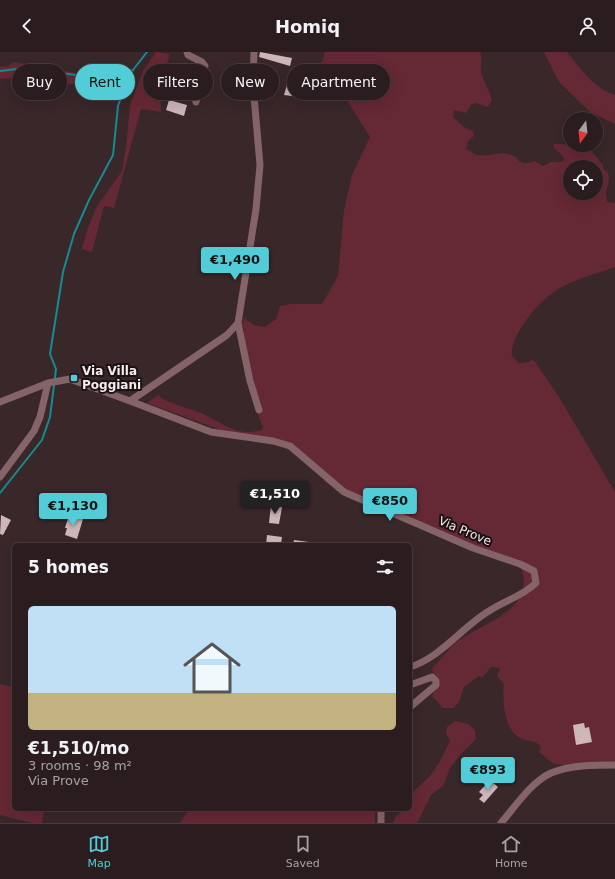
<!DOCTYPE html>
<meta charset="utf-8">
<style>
body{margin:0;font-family:"DejaVu Sans",sans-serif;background:#372a2c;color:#f1f3f6;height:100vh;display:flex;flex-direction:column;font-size:15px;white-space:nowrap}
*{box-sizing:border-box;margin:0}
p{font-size:13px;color:#a6a2a4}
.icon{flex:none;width:22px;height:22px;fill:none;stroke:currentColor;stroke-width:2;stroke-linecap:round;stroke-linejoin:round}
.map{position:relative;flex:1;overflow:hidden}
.details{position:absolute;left:12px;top:491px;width:400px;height:268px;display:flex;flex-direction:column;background:#2b1d1f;border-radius:6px;box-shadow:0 4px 16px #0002,0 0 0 1px #473b3d}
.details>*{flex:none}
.banner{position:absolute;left:12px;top:12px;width:400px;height:36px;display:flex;gap:8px}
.needle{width:26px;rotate:195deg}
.fabs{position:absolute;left:563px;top:60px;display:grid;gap:8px}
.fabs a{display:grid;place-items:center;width:40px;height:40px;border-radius:50%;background:#2b1d1f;box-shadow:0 4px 16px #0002,0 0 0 1px #473b3d;font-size:20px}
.price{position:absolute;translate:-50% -34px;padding:0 9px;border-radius:4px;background:#52ccd6;color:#111;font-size:13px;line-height:26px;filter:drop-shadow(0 1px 2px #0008)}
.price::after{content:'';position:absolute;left:50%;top:24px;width:12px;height:9px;margin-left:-6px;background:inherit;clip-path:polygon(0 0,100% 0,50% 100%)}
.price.on{background:#222;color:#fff}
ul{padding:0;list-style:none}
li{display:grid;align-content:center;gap:8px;height:212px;padding:0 16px}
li+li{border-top:1px solid #473b3d}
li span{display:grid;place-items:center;height:124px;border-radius:6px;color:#555}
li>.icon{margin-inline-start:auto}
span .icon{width:72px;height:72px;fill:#fffc;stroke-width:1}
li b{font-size:17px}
h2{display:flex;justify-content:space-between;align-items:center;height:48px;padding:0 16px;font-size:17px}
.pill{padding:0 14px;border-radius:18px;background:#2b1d1f;box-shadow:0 4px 16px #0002,0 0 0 1px #473b3d;font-size:14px;line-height:36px}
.pill.on{background:#52ccd6;color:#111}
header{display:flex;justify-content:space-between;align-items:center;height:52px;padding:0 16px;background:#2b1d1f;font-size:18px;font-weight:600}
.tabs{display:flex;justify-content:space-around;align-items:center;height:56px;border-top:1px solid #473b3d;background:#2b1d1f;font-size:11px;color:#a6a2a4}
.tabs a{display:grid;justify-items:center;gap:2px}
.tabs .on{color:#52ccd6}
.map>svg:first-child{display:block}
.green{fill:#652835;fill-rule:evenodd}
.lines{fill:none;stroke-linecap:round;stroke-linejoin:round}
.stream{stroke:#168b94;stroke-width:2}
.building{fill:#ceb6b9}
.minor{stroke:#856469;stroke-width:7}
.poi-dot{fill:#52ccd6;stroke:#1b1213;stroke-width:1.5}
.labels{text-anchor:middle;stroke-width:4;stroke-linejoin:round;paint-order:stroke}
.poi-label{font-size:12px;font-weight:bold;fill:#f8ebec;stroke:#1b1213;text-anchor:start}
.street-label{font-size:12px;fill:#f8ebec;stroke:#1b1213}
</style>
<header><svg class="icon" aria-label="back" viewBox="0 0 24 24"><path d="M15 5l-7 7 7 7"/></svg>Homiq<svg class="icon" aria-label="person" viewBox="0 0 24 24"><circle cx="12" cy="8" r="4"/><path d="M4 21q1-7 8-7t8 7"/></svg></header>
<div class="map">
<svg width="615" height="771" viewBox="0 0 615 771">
<rect width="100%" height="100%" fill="#392729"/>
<!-- green -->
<path class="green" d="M156 0 170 2 160 33 161 60 141 57 114 156 104 154 92 200 82 197 87 178 97 154 122 119 126 95 130 53 143 19Z
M325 0H480C483 7 480 13 481 20 484 30 489 38 492 48L488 55 476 51 472 52 466 61 454 58 453 65 464 75 473 79 474 84 468 89 466 97C470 98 473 102 477 103 489 106 499 96 516 105 520 113 528 112 534 109L543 114 551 110H561L564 108 563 104 554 96 553 92H562L592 100 603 113V116L608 121 609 127 606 141 607 150 615 151V215C573 230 553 231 525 270 518 281 511 291 512 304L519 311H525L533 308 535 310 559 345 615 440V710C600 711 563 717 551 710 546 707 544 703 539 700L541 695C536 687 525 690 518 685 504 675 502 647 504 632L497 624 500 616 491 615 482 626 479 624 464 635 459 650 453 656H443L432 644 436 636 432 616C441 608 448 596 458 589 486 569 536 558 521 515L339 439 328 432 289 392 224 379 147 351 158 343 163 347C175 353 188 356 201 361 224 371 234 385 262 378L263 375 258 362 262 359C253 332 242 304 244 276L241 274 244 266 254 273 265 275 276 267 280 254 290 252H322L338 224 344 158 352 123 370 85 335 29 311 21 303 16 322 10ZM570 115H596V141H570Z
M544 0H567C581 17 593 36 615 43V72L590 60 559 30Z
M14 10 82 22 110 15 127 16V24L118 30 103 32H54L26 26 0 27V15L8 14Z
M0 632 14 635V757H44L42 771H33L0 763Z
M455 669 468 672 475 678 476 687 461 702 450 716 443 734 431 743 417 771H393L396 764 404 757H410V746L412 741 430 724 439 711 450 689 446 681 447 675Z
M189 757H375V771H180Z"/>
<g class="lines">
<!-- stream -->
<path class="stream" d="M0 19 25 16 90 25 133 18
M0 441 42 388 50 365 56 317 50 302 63 220 74 182 89 148 113 103 118 54 125 33 133 18 147 0"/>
</g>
<!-- building -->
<path class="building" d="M260 0 292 6 290 14 259 5Z
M166 20 182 22 180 28 195 34 193 44 181 42V40L178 39 179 34 176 33 175 34 164 30Z
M289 26 307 30 306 36 301 35 299 45 284 43Z
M169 48 187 53 184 64 166 58Z
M222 207 235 208 234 214 221 213Z
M271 453 282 455 279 472 269 471Z
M1 463 11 468 3 483 0 482Z
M69 463 83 467 77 487 65 483 67 476H65Z
M267 483 282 485 281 492 285 493H266Z
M294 488 309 490V493H293Z
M584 671 585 676 589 675 592 690 576 693 573 673Z
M490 728 498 735 484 751 479 747 483 743 479 740Z"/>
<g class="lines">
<!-- minor -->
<path class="minor" d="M187 0 188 3 202 10 205 14 196 50
M238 271 250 329 259 358
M130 349 211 380 273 389 290 394 344 440 473 496 520 512 534 519 536 531C521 545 506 548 489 559 462 575 440 606 410 615
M0 350 48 331 70 327 130 349 227 283 238 271 256 157 260 113 253 33 254 0
M0 425 34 379 40 365 48 331
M410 633 432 625 436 629V633L410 655
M381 757V771
M501 771C515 755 531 730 551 721 570 713 595 713 615 713"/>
</g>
<!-- markers -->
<rect class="poi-dot" x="70" y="322" width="8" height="8" rx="2"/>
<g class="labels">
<!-- poi labels -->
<g class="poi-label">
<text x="82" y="323">Via Villa<tspan x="82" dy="14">Poggiani</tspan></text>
</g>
<!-- street labels -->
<g class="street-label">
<text transform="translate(465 479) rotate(23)" y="4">Via Prove</text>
</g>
</g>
</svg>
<div class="fabs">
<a><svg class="needle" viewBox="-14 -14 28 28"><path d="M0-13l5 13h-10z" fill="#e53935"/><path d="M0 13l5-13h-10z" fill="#a6a2a4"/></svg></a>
<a><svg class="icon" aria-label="locate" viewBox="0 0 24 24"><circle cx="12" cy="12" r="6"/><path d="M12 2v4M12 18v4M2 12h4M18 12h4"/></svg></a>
</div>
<b class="price" style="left:235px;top:229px">€1,490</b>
<b class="price on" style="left:275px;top:463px">€1,510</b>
<b class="price" style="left:390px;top:470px">€850</b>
<b class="price" style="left:73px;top:475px">€1,130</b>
<b class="price" style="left:488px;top:739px">€893</b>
<div class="banner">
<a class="pill">Buy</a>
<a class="pill on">Rent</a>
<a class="pill">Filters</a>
<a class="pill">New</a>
<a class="pill">Apartment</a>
</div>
<section class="details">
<h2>5 homes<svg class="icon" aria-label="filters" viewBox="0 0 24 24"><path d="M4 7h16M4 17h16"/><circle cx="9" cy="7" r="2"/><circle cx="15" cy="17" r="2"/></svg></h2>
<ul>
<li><span style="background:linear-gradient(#bfe0f5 70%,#c2b280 0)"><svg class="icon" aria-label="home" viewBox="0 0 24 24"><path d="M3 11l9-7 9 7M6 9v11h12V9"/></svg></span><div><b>€1,510/mo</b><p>3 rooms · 98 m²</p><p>Via Prove</p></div></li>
</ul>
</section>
</div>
<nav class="tabs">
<a class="on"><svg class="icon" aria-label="map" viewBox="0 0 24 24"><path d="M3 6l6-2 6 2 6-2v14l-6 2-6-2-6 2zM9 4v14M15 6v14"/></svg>Map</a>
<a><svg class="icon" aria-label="saved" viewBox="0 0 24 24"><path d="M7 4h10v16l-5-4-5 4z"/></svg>Saved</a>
<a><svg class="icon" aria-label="home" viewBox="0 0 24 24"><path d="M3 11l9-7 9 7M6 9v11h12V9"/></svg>Home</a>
</nav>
